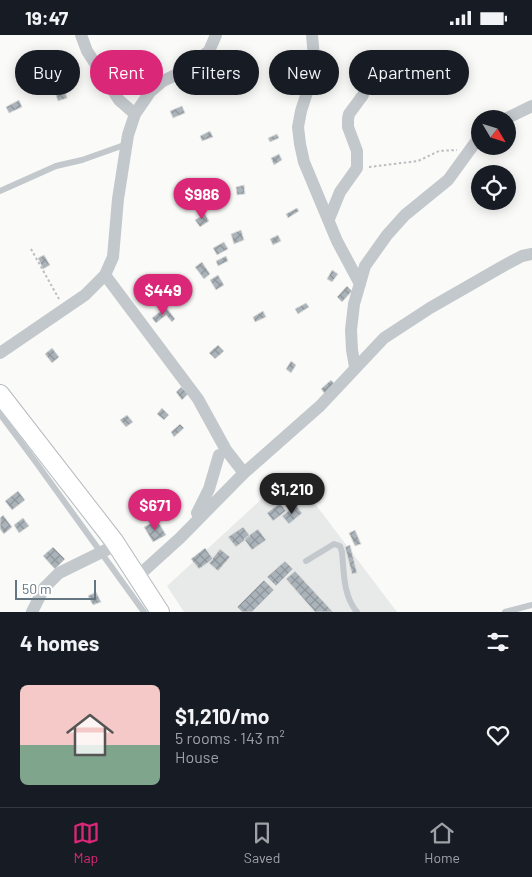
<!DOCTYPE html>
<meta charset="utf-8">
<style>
body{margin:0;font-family:Barlow,sans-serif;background:#242831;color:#f1f3f6;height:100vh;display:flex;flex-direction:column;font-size:19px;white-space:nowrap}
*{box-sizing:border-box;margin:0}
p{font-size:16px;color:#9ea1a6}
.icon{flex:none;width:28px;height:28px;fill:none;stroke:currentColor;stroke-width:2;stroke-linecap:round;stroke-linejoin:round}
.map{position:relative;height:577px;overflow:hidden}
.details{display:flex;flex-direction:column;background:#171b24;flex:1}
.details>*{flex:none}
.hud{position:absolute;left:15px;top:15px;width:502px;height:45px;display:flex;gap:10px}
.needle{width:32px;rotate:128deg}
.tools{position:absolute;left:471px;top:75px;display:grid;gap:10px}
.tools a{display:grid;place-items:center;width:45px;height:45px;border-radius:50%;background:#171b24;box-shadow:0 2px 12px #0003;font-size:25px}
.scale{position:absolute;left:15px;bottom:12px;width:81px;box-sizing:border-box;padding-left:5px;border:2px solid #657683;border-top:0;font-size:14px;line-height:18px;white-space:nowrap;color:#657683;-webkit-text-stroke:4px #fff;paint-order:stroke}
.price{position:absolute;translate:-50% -42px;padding:0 11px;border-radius:18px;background:#db2777;color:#fff;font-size:16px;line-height:32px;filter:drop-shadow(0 1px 2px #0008)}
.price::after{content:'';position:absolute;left:50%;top:30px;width:15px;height:11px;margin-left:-8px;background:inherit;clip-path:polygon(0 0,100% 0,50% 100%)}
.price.on{background:#222;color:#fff}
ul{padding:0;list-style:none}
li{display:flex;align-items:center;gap:15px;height:125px;padding:0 20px}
li span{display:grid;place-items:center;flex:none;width:140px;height:100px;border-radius:8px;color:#555}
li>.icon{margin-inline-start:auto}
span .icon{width:60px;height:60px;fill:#fffc;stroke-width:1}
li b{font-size:21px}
h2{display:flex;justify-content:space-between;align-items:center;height:60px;padding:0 20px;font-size:21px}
.tag{padding:0 18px;border-radius:22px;background:#171b24;box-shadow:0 2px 12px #0003;font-size:18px;line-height:45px}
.tag.on{background:#db2777;color:#fff}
.status{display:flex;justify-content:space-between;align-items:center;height:35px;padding:0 25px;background:#171b24;direction:ltr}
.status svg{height:14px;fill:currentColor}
.dock{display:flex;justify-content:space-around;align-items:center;height:70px;border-top:1px solid #363941;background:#171b24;font-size:14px;color:#9ea1a6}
.dock a{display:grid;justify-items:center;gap:2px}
.dock .on{color:#db2777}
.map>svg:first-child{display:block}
.built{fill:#e8e9e9}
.building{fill:url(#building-cross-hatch);stroke:#dcdcda}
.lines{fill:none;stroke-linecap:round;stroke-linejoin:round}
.secondary-casing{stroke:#b3babf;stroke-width:20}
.path{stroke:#bbbfc2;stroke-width:2;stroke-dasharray:2.5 2.5;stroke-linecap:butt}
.lane{stroke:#c3c8cc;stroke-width:6}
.street{stroke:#c3c8cc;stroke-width:12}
.secondary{stroke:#fff;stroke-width:18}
</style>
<div class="status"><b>19:47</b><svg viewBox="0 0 49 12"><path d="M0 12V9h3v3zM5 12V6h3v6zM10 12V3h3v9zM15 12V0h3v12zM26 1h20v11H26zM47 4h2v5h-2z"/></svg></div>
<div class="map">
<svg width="532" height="577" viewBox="0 0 532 577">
<defs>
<pattern id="building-cross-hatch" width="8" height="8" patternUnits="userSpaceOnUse" patternTransform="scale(1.25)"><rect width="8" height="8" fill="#aab3b9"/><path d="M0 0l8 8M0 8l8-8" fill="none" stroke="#8e969c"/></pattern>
</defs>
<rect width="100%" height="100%" fill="#fafaf8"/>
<!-- built -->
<path class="built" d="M291 437 397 577H184L167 551Z"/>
<!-- building -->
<path class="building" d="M290 28 294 37 277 44 273 35Z
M140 29 143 35 133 39 130 33Z
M228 32 233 40 222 46 218 39Z
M63 50 67 63 58 66 54 54Z
M19 65 22 72 9 78 6 72Z
M182 71 185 78 173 83 170 76Z
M210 96 213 102 202 106 200 101Z
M277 99 279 103 270 107 268 103Z
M279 119 282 125 274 130 271 123Z
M244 150 245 159 237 160 236 152Z
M297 173 299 176 288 183 286 179Z
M205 179 209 186 200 192 195 185Z
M241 195 244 205 234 209 231 199Z
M278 200 281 206 273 210 270 204Z
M224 207 228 214 217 220 213 213Z
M44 220 50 230 43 234 38 223Z
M226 221 228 226 218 231 216 226Z
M202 227 210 239 204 244 195 232Z
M332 235 338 239 332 247 327 244Z
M218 240 224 250 216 255 210 245Z
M347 251 352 256 342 267 337 262Z
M306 268 309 272 298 279 295 274Z
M166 272 175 284 172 287 166 280 156 288 152 283Z
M263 276 266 282 255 287 253 282Z
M218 310 224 316 215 324 209 318Z
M52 313 59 322 52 328 45 319Z
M291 326 296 330 291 338 286 334Z
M331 345 336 351 326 360 321 354Z
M181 352 188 359 182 365 176 357Z
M162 373 169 380 164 385 157 379Z
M127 380 133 387 126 392 120 385Z
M180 389 184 393 174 402 171 397Z
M18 456 25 465 12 475 5 466Z
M280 468 286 476 273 486 267 478Z
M296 470 302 478 289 489 282 481Z
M3 480 12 492 4 499 0 494V483Z
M23 483 29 491 19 498 14 490Z
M157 485 166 500 153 507 144 492Z
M243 492 250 501 236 512 228 502Z
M258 494 266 505 252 515 244 504Z
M355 495 361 509 355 511 349 498Z
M350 510 357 538 352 539 345 512Z
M53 512 65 524 55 534 43 521Z
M205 513 213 524 199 534 191 524Z
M220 514 230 522 218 536 209 528Z
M285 526 293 534 276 551 267 542Z
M295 536 333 577H315L286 544Z
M264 545 274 555 252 577H242L237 572Z
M96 557 101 567 93 570 88 561Z"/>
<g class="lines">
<defs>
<path id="secondary" d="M0 359 114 506 160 577"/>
</defs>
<!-- secondary casing -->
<use href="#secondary" class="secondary-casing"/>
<!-- path -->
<path class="path" d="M369 132 418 126 439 116 457 115
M31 214 59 264"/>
<!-- lane -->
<path class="lane" d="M0 156 56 131 82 125 127 109
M0 379 35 426 144 577
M306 526 334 509 340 511 342 517C344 537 343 561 357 577
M505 577 532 570"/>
<!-- street -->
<path class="street" d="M81 0 87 16 119 65 135 79
M312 0 314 22 313 39 301 76 298 92 300 109 304 127 337 206 360 249
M505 84 532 71
M329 184 340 157 357 133V116L348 92V84L349 79 363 60
M105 240 198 364 226 415 244 438
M0 318 85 260 105 240 113 222 118 164 128 100 135 79 150 57 163 46 186 35 209 16 216 0
M355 332 352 315 351 295 354 269 365 231 387 200 405 180 448 145 480 101
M197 478 209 454 219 420
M138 541 180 503 244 438 320 371 384 303 430 273 505 230 522 221 532 219
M32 577 44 553 59 538 116 510"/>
<!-- secondary -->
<use href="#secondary" class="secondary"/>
</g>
</svg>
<div class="tools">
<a><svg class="needle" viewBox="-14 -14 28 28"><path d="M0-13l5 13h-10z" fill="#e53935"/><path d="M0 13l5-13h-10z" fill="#9ea1a6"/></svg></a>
<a><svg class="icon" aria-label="locate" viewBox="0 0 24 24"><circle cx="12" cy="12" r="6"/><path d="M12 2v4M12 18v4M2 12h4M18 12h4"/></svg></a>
</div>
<div class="scale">50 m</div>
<b class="price" style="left:202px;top:185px">$986</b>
<b class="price" style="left:163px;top:281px">$449</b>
<b class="price on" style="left:292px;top:480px">$1,210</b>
<b class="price" style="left:155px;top:496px">$671</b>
<div class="hud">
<a class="tag">Buy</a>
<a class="tag on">Rent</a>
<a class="tag">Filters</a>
<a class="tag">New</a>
<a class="tag">Apartment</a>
</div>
</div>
<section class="details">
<h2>4 homes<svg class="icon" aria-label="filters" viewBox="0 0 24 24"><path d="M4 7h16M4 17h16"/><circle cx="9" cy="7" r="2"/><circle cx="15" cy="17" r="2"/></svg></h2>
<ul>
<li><span style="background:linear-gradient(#f6c9c9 60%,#7fa58c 0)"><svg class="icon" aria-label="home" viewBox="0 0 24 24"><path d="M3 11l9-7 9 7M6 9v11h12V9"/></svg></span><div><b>$1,210/mo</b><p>5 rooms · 143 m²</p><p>House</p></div><svg class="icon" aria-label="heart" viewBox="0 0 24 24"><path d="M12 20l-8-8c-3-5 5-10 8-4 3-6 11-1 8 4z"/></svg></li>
</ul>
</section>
<nav class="dock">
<a class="on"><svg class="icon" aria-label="map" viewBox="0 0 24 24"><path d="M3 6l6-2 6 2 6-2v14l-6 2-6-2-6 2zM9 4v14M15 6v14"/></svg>Map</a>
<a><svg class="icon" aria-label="saved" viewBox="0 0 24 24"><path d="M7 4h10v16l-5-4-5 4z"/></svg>Saved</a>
<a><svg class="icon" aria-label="home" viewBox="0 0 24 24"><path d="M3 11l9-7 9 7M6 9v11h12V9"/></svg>Home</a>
</nav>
